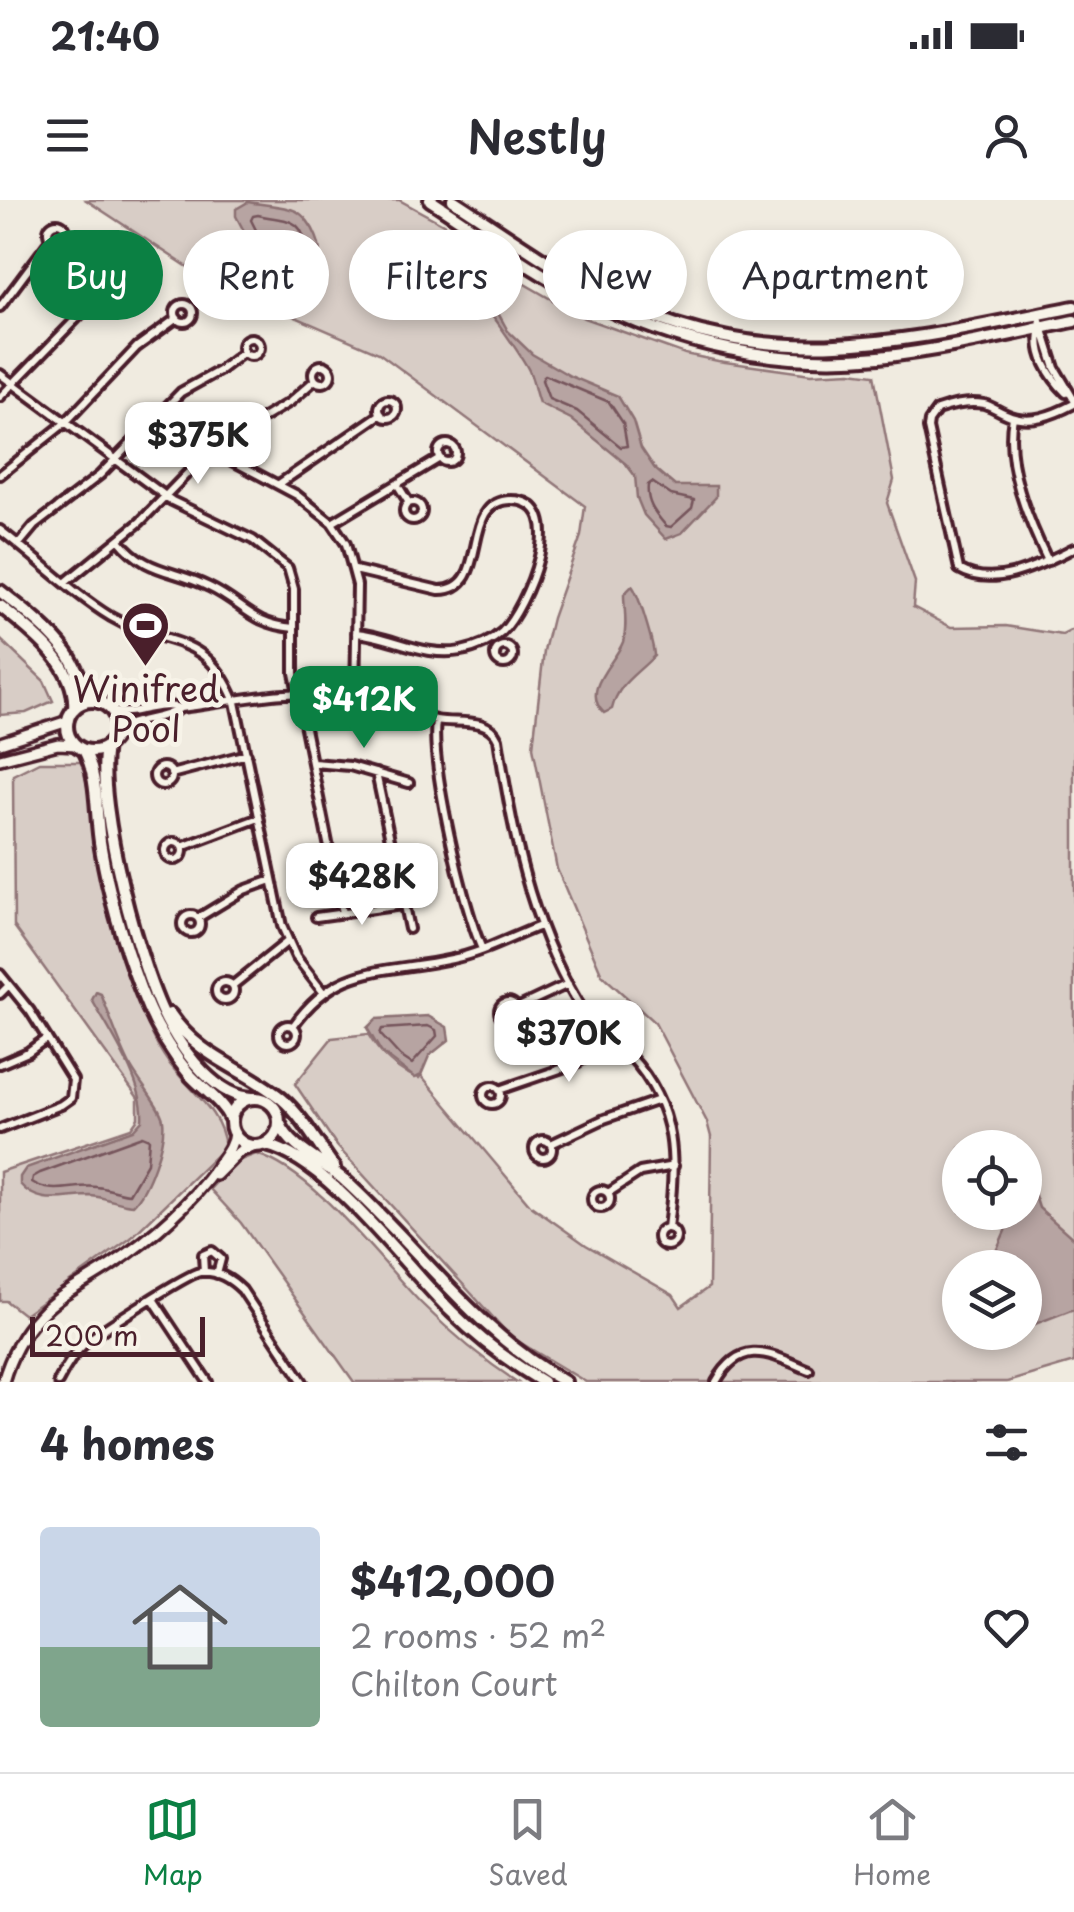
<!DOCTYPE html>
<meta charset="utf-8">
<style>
body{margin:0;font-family:"Playpen Sans",sans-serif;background:#f7f7f7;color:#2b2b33;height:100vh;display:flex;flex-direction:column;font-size:38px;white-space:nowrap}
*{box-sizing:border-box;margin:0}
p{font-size:32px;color:#7c7c81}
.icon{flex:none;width:55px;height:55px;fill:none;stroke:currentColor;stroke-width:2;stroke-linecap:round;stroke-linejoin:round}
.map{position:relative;height:1182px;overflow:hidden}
.sheet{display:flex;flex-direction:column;background:#fff;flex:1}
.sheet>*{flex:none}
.banner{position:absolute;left:30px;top:30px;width:1015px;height:90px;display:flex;gap:20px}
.controls{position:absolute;left:942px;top:930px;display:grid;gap:20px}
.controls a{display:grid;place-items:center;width:100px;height:100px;border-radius:50%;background:#fff;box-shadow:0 5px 15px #0003;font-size:50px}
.scale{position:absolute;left:30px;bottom:25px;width:175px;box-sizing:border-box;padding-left:10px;border:5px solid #4a1f2b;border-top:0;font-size:28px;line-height:35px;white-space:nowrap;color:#4a1f2b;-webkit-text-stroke:8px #f7f3e8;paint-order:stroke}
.price{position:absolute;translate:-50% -85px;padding:0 22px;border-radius:20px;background:#fff;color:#222;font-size:32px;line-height:65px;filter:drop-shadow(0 2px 5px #0008)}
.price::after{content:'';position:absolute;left:50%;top:60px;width:30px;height:22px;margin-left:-15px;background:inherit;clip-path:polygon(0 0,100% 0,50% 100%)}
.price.active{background:#0b8043;color:#fff}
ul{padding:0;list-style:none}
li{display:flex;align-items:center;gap:30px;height:250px;padding:0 40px}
li span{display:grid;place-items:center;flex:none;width:280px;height:200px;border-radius:10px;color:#555}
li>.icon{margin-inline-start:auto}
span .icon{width:120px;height:120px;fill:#fffc;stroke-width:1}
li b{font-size:42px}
h2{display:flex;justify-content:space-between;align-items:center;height:120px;padding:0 40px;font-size:42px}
.chip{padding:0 35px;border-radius:45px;background:#fff;box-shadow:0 5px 15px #0003;font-size:35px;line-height:90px}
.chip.active{background:#0b8043;color:#fff}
.status{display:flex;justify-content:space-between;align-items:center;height:70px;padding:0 50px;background:#fff;direction:ltr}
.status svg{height:28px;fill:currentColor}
header{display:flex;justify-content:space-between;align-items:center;height:130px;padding:0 40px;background:#fff;font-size:45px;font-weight:600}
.menu{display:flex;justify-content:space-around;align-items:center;height:140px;border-top:2px solid #e1e1e2;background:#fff;font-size:28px;color:#7c7c81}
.menu a{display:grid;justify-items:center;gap:5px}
.menu .active{color:#0b8043}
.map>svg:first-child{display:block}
.green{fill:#d8cdc6;stroke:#917678;stroke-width:2.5;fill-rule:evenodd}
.water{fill:#b7a4a2;stroke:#8b6f72;stroke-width:2.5}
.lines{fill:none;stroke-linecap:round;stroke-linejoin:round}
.shore{stroke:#76545b;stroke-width:2.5}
.minor-casing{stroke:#4a1f2b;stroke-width:14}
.tertiary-casing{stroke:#4a1f2b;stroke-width:16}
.secondary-casing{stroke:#4a1f2b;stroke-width:18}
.minor{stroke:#f7f3e8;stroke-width:6}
.tertiary{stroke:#f7f3e8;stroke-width:9}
.secondary{stroke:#f7f3e8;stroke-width:10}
.labels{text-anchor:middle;stroke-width:10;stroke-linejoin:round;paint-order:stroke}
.poi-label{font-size:35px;fill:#4a1f2b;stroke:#f7f3e8}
</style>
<div class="status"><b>21:40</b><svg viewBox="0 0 49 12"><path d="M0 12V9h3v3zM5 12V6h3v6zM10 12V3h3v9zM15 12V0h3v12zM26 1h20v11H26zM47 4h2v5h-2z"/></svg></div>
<header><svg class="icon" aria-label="menu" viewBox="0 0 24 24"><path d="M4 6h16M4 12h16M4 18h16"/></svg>Nestly<svg class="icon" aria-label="person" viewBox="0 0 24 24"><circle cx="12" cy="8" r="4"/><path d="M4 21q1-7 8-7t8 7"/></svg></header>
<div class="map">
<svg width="1074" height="1182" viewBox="0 0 1074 1182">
<rect width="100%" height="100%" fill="#f0ebe0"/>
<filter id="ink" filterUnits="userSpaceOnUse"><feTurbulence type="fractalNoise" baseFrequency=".01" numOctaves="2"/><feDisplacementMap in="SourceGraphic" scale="20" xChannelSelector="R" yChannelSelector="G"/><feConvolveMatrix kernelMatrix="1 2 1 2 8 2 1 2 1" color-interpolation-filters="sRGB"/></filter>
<g filter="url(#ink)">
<!-- green -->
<path class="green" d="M86 0H399L445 25 516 79 584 118 685 154 718 161 811 174 851 172 874 175 894 280 887 303 915 382 913 407 951 427 1006 426 1062 435 1074 429V1162L1007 1182H586L511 1137 337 946 295 884 332 838 368 834C379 853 397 872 419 878L421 875 531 1006 586 1045 673 1095 681 1107 709 1087 711 937 707 922 655 823 602 775 557 669 533 547 544 451 552 418 581 336 585 306 379 153 203 77ZM960 948H1025V1012H960ZM960 1068H1025V1132H960Z
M0 439 44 481 53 501 26 513 0 515Z
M39 562H83C97 639 104 724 136 796 145 817 153 841 166 859 186 888 222 910 225 947L131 1038 24 1115 6 1101H0V972L131 928 138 918V898L14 726 13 575Z
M256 954C314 971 378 1059 421 1103 451 1133 482 1159 517 1182H354L241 1023 210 989 235 962Z"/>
<!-- water -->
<path class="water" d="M248 2C263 5 284 5 296 11 312 19 328 53 315 66 295 63 279 74 261 63L236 16V9Z
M409 51 488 95 508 131 532 154 570 176 618 196 633 221 641 248 655 269 675 286H716V297L682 333 666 339 644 315 637 298 635 276 626 264 571 219 539 203C535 193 534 183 530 173 527 164 489 108 482 104 460 89 384 96 409 51Z
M632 386C638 392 654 445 654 456 636 475 618 483 612 509L604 513C580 490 615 463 623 442 628 427 624 409 624 394Z
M96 792 101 794C111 819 119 844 131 867 139 882 161 907 163 920 166 941 148 991 133 1005 118 1004 105 997 91 996 66 996 39 1007 20 984V977L26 968 133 930 142 920C145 883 110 832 92 800Z
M428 816 447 827 449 840 429 856 421 875 415 878 381 852 367 828 376 819Z
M1030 980 1039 1008 1074 1039V1109L1025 1128V1068L989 1067 1013 1013 1025 1012V989Z"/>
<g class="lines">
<!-- shore -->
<path class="shore" d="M258 15C287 22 302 15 307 51L278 60 269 56 251 20 253 16Z
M545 175 609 202 623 223 627 246 621 247 577 211 549 199 542 180Z
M652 282 671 295 694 300 692 308 671 327 666 326C655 313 646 303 648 285Z
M428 826 436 830 437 836 412 864 400 856 380 834 382 829Z
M142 936 149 939 147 963 129 994C118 993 108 988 97 987 74 984 53 996 32 982L33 977 40 973Z"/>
<defs>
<path id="minor" d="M48 32a9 9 0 1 1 18 0a9 9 0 1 1-18 0Z
M112 73a9 9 0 1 1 18 0a9 9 0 1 1-18 0Z
M175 113a9 9 0 1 1 18 0a9 9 0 1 1-18 0Z
M0 107 51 39
M1038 114 1055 168 1074 200
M1041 129C1034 153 1050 177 1066 193
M242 147a9 9 0 1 1 18 0a9 9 0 1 1-18 0Z
M313 174a9 9 0 1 1 18 0a9 9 0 1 1-18 0Z
M0 174 172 301 253 340 288 368 294 389V473L342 713
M0 197 115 79
M379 209a9 9 0 1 1 18 0a9 9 0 1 1-18 0Z
M1074 204C1053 215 1029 225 1006 214 998 211 992 206 984 204 969 201 951 205 937 210L929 221 928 228 959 369C995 390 1041 364 1074 348
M1013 217C1004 263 1028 320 1048 361
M438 253a9 9 0 1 1 18 0a9 9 0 1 1-18 0Z
M210 249 297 295 332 323 346 344 357 385 355 497
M0 275 65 223 137 147 177 118
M279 284 381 214
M397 284 409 303
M404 311a9 9 0 1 1 18 0a9 9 0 1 1-18 0Z
M332 323 440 258
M0 330C37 358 72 393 111 417 165 449 205 428 235 502L282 726 296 757 323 792
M119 340C146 374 174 369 209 387 245 404 250 424 294 428
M19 344 34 326 100 275 181 192 219 171 244 152
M355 370 439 390C493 391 458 300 511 300 574 300 525 410 502 432 491 442 476 448 461 451 424 458 392 436 356 433
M66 382 140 322 210 250 290 202 315 180
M495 455a9 9 0 1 1 18 0a9 9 0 1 1-18 0Z
M111 511C134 517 156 501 180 508 230 502 282 489 332 494 368 497 401 513 436 520 457 524 488 516 498 539 512 631 529 720 577 801 589 822 613 839 630 856 679 909 676 962 668 1028
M436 521C430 564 463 707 482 749
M117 530C136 518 160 521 179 509
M313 563 350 566 409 583
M154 576a9 9 0 1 1 18 0a9 9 0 1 1-18 0Z
M376 573 409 729
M171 574 247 554
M165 651a9 9 0 1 1 18 0a9 9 0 1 1-18 0Z
M182 647 259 618
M182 724a9 9 0 1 1 18 0a9 9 0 1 1-18 0Z
M316 717 402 705
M198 718 244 690 272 680
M0 774 30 811 73 880 71 898 61 905 0 929
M216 791a9 9 0 1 1 18 0a9 9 0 1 1-18 0Z
M232 786 288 741
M0 794 9 785
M499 811a9 9 0 1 1 18 0a9 9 0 1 1-18 0Z
M517 808 568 784
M279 834a9 9 0 1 1 18 0a9 9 0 1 1-18 0Z
M293 826C338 762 385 774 452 759 482 753 511 737 540 726
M0 864 28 852 47 838
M483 895a9 9 0 1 1 18 0a9 9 0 1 1-18 0Z
M499 890 575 864 613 840
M534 949a9 9 0 1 1 18 0a9 9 0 1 1-18 0Z
M551 944 604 919 659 900
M592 999a9 9 0 1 1 18 0a9 9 0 1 1-18 0Z
M608 993 640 972 674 966
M658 1037a9 9 0 1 1 18 0a9 9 0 1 1-18 0Z
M204 1072 203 1055 212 1051 221 1059 217 1074
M153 1099 208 1182
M58 1182C65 1168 73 1154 85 1143 98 1132 187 1074 200 1072 217 1070 230 1078 242 1090L303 1182
M716 1182C742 1136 770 1154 809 1170"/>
<path id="tertiary" d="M0 543 68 521
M0 559 58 544 76 545
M216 975 240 951 253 947
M3 1182C10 1157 22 1134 40 1115 60 1094 86 1082 110 1066 149 1040 189 1006 217 967 224 956 233 947 234 933"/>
<path id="secondary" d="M430 0C481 33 531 71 585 98 675 145 778 167 879 157 945 150 1010 134 1074 121
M453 0C509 36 563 76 623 104 780 177 916 138 1074 107
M0 391C24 410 48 428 67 453 78 468 82 490 98 501
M0 406C30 430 78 465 74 509
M67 526a25 25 0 1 1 50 0a25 25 0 1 1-50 0Z
M106 547C95 603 140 774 169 825 185 854 217 898 253 898
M84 550C99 578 95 616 101 648 109 696 123 743 140 788 152 820 168 849 190 875 204 890 222 901 231 920
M170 814C200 859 243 867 282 899 303 917 317 944 334 967
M231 922a24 24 0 1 1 48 0a24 24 0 1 1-48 0Z
M280 924C291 949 323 962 343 979 419 1047 475 1132 565 1182
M266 945C330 960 405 1067 452 1112 479 1139 510 1162 543 1182"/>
</defs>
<!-- minor casing -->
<use href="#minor" class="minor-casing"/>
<!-- tertiary casing -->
<use href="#tertiary" class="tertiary-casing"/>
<!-- secondary casing -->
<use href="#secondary" class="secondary-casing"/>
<!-- minor -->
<use href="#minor" class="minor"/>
<!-- tertiary -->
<use href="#tertiary" class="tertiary"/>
<!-- secondary -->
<use href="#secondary" class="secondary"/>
</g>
</g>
<!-- icons -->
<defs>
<symbol id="stadium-pin" viewBox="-11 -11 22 30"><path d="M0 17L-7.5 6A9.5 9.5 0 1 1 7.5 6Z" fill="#4a1f2b" stroke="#f7f3e8"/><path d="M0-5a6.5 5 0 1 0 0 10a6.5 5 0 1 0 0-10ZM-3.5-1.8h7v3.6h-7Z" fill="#fff"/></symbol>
</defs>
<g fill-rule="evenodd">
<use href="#stadium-pin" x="118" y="398" width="55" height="75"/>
</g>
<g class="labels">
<!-- poi labels -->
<g class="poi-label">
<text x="146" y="502">Winifred<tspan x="146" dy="40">Pool</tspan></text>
</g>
</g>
</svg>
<div class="controls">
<a><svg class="icon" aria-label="locate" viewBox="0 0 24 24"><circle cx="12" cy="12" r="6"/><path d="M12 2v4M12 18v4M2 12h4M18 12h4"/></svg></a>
<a><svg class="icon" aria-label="layers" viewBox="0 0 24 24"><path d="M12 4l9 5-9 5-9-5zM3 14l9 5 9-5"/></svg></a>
</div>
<div class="scale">200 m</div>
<b class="price" style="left:198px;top:287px">$375K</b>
<b class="price active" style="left:364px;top:551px">$412K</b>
<b class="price" style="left:362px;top:728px">$428K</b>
<b class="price" style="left:569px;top:885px">$370K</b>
<div class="banner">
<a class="chip active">Buy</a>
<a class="chip">Rent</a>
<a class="chip">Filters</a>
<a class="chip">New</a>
<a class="chip">Apartment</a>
</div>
</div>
<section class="sheet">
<h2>4 homes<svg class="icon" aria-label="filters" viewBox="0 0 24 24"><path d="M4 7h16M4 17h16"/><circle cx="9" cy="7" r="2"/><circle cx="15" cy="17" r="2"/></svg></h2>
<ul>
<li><span style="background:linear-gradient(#c9d6e8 60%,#7fa58c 0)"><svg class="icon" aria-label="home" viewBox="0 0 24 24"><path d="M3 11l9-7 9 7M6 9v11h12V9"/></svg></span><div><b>$412,000</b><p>2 rooms · 52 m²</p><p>Chilton Court</p></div><svg class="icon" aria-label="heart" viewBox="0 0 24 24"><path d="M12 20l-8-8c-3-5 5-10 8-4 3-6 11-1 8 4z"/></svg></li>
</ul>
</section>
<nav class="menu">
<a class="active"><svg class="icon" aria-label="map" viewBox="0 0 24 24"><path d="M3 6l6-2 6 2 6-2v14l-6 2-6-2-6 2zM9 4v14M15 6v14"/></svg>Map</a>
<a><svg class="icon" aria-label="saved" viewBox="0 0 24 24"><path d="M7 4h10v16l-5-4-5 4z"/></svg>Saved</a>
<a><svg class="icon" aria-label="home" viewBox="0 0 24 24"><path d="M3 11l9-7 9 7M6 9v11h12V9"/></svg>Home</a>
</nav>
